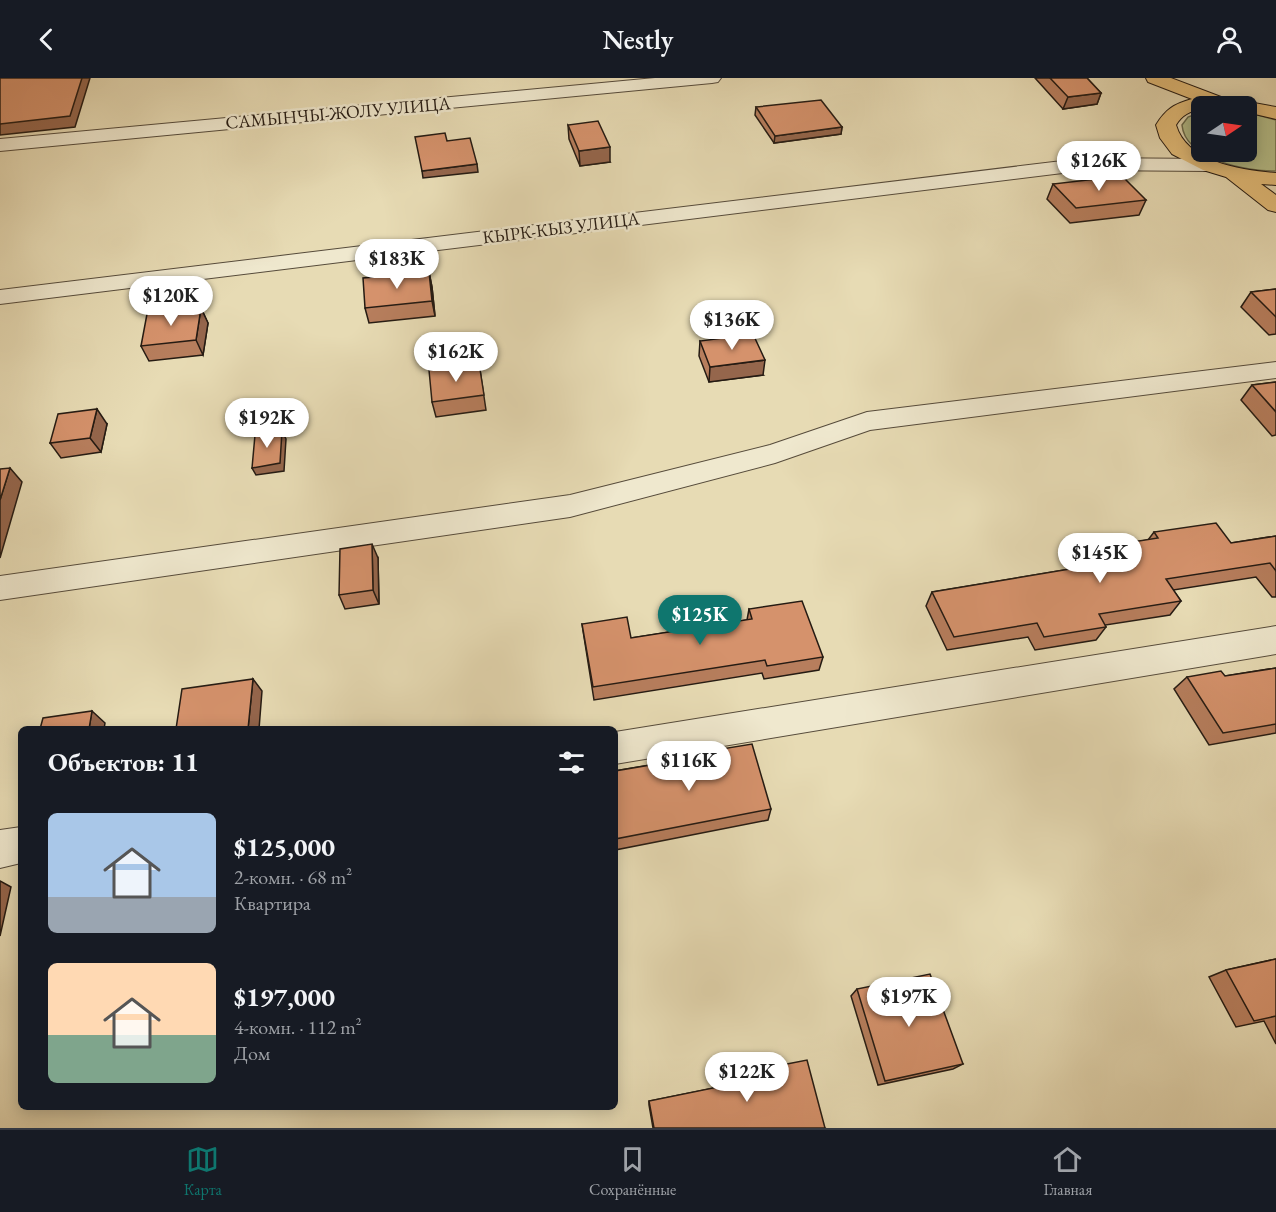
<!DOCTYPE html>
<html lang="ru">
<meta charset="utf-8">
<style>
body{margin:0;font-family:"EB Garamond",serif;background:#242831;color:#f1f3f6;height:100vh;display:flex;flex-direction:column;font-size:22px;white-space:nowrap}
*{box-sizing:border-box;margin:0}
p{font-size:20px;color:#9ea1a6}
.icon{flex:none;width:33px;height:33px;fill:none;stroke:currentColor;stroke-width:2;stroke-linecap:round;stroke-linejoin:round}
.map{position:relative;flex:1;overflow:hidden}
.panel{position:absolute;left:18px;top:648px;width:600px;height:384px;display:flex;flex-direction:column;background:#171b24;border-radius:9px;box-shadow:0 3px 15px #0003}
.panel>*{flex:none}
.needle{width:39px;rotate:77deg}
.fabs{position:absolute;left:1191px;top:18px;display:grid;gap:12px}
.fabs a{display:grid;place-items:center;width:66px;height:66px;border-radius:9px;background:#171b24;box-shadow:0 3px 15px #0003;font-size:30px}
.price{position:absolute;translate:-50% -51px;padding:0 14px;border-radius:21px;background:#fff;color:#222;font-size:20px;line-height:39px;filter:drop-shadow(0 2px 3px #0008)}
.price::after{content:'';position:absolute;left:50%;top:36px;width:18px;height:14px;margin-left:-9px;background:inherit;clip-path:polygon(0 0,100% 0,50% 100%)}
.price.selected{background:#0f766e;color:#fff}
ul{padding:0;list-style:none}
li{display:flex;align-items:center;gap:18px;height:150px;padding:0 30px}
li span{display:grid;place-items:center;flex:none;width:168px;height:120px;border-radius:9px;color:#555}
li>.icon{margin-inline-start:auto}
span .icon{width:72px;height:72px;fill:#fffc;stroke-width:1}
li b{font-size:26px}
h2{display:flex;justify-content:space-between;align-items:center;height:72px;padding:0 30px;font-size:26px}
header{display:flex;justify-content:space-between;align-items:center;height:78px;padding:0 30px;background:#171b24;font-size:27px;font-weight:600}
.tab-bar{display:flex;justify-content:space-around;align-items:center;height:84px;border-top:2px solid #363941;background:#171b24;font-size:16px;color:#9ea1a6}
.tab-bar a{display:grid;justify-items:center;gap:3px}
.tab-bar .selected{color:#0f766e}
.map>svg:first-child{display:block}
.green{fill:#b7c08b;stroke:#6e6e4f;stroke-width:1.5}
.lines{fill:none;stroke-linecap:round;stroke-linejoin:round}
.minor-casing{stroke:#564b3b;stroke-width:2}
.tertiary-casing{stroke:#564b3b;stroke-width:2}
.primary-casing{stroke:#251b13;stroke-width:2}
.minor{fill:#efe8ce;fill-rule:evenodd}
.tertiary{fill:#efe8ce;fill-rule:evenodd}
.primary{fill:#e4be7a;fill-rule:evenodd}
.wall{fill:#b77e5d;stroke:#251b13;stroke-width:1.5}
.shaded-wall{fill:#95664c;stroke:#251b13;stroke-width:1.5}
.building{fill:#d5926c;stroke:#251b13;stroke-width:1.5}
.labels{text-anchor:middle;stroke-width:5;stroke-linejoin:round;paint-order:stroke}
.far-street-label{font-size:18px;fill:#251b13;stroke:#efe8ce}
</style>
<header><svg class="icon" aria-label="back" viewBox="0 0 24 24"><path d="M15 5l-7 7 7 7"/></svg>Nestly<svg class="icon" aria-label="person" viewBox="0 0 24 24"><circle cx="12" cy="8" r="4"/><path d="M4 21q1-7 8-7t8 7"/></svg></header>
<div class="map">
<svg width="1276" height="1050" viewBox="0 0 1276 1050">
<rect width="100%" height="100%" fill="#e7dbb4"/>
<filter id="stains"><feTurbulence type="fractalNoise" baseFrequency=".00333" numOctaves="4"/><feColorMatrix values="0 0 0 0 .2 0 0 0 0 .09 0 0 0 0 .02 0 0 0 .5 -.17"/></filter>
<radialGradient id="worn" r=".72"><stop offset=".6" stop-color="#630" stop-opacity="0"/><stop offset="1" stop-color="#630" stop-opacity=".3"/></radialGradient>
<!-- green -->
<path class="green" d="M1201 34 1202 74H1246L1247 34 1276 42V93C1247 94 1185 81 1182 47L1188 39Z"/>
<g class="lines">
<defs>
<path id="minor" d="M655 0H721L718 4 712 5 0 73V61Z
M1276 284V300L870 352 775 385 570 439 0 522V498L570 417 770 367 867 334Z
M1276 548V576L615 686V654Z
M21 749V785L0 790V752Z"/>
<path id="tertiary" d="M1087 80 1209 81 1216 83 1219 87 1216 91 1209 93 1087 92 0 226V212Z"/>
<path id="primary" d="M1146 0H1171L1221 19 1276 29V41L1246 34V28H1202V31C1190 33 1182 37 1176 47 1187 85 1242 92 1276 95V107L1261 106 1276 117V134L1268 132 1226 99 1203 92 1172 76 1160 60 1156 47C1166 31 1174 26 1192 21L1148 4Z"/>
</defs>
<!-- minor casing -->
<use href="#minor" class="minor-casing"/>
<!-- tertiary casing -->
<use href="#tertiary" class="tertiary-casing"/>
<!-- primary casing -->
<use href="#primary" class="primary-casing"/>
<!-- minor -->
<use href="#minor" class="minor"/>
<!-- tertiary -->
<use href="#tertiary" class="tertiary"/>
<!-- primary -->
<use href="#primary" class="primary"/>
</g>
<!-- wall -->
<path class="wall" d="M1035 0H1087L1101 15 1097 26 1063 31Z
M756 29 842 49 841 56 774 65 755 37Z
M568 47 610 84 580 88 569 61Z
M1053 106 1146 122 1139 137 1070 145 1047 121Z
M429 194 432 209 435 238 369 245 365 230Z
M1276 211V256L1269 257 1241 229 1251 214Z
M201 230 208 245 203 277 149 283 141 268Z
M700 263 763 297 709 304 699 278Z
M479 285 486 332 436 339 432 324Z
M1276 304V357L1272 358 1241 322 1252 307Z
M107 346 101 374 61 380 50 365Z
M1154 454 1231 465 1276 458V519H1272L1256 499 1173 512 1181 523 1170 537 1105 547 1106 549 1096 562 1035 572 1028 559 947 572 926 528 932 514 1100 486 1098 482 1107 468 1148 462Z
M378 480 379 526 345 531 339 517Z
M749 531 823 579 819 592 764 601 762 595 594 622 584 559 582 546 631 560 747 542Z
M1276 590V655L1209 667 1174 611 1187 599 1225 598Z
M697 675 771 731 768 742 615 772V693L697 679Z
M1276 881V966L1264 943 1236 949 1209 899 1226 892Z
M857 911 963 986 953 991 878 1007 851 918Z
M731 997 825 1050H653L649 1027V1023L729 1007V1002Z"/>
<!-- shaded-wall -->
<path class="shaded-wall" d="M82 0H90L75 49 0 57V46Z
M1101 15 1097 26 1063 31 1068 19Z
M842 49 841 56 774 65 775 58Z
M610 69V84L580 88 579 73Z
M477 86 478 94 423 100 422 93Z
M429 194 432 209 435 238 432 223Z
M201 230 208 245 203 277 196 262Z
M765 282 763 297 709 304 710 289Z
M97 331 107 346 101 374 90 360Z
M282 353 286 361 284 393 256 397 252 390Z
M10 390 22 404 0 480V422Z
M372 466 378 480 379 526 373 512Z
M253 601 262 613 259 651H248Z
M92 633 105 645 104 651H89Z
M0 803 11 809 0 858Z"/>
<!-- building -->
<path class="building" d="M0 0H82L70 38 0 46Z
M1050 0H1087L1101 15 1068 19Z
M821 22 842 49 775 58 756 29Z
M598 43 610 69 579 73 568 47Z
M445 55 447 63 470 60 477 86 422 93 415 59Z
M1122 98 1146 122 1076 130 1053 106Z
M429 194 432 223 365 230 363 200Z
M1276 211V239L1251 214Z
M201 230 196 262 141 268 147 236Z
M753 256 765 282 710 289 700 263Z
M479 285 484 317 432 324 429 292Z
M1276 304V334L1252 307Z
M97 331 90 360 50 365 58 336Z
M282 353 280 385 252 390 255 357Z
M10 390 0 422V391Z
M1216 445 1231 465 1276 458V493L1270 485 1166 501 1181 523 1099 536 1106 549 1044 559 1037 545 954 559 932 514 1118 483 1107 468 1158 460 1154 454Z
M372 466 373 512 339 517 340 471Z
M802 523 823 579 767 588 765 582 593 609 582 546 627 539 631 560 752 541 749 531Z
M1276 590V646L1223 655 1187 599 1221 593 1225 598Z
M253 601 248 651H176L182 611Z
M92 633 89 651H40L43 640Z
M752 666 771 731 615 761V693L698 679 697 675Z
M1276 881V938L1254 943 1226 892Z
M930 896 963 986 885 1003 857 911Z
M807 982 825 1050H654L649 1023 733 1006 731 997Z"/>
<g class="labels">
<!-- far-street labels -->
<g class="far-street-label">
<text transform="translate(338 35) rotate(-5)" y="6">САМЫНЧЫ-ЖОЛУ УЛИЦА</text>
<text transform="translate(561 150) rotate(-7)" y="6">КЫРК-КЫЗ УЛИЦА</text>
</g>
</g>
<rect width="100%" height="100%" filter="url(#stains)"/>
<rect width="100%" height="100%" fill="url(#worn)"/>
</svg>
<div class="fabs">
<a><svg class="needle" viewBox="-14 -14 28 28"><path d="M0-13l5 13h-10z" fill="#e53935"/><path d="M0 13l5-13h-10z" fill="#9ea1a6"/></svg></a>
</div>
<b class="price" style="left:1099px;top:114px">$126K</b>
<b class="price" style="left:397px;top:212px">$183K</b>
<b class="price" style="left:171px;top:249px">$120K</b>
<b class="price" style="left:732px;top:273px">$136K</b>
<b class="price" style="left:456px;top:305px">$162K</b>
<b class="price" style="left:267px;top:371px">$192K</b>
<b class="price" style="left:1100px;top:506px">$145K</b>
<b class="price selected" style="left:700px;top:568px">$125K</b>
<b class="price" style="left:689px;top:714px">$116K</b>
<b class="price" style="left:909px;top:950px">$197K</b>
<b class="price" style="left:747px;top:1025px">$122K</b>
<section class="panel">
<h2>Объектов: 11<svg class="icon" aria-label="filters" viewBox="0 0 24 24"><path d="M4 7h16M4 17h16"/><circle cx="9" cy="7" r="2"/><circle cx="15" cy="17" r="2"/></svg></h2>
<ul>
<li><span style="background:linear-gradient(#a9c7e8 70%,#9aa5b1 0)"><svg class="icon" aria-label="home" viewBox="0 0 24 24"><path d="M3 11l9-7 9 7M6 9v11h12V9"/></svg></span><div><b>$125,000</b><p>2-комн. · 68 m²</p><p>Квартира</p></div></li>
<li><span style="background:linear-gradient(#ffd9b3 60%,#7fa58c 0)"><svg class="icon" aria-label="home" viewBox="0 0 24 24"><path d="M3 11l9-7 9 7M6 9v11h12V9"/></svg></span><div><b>$197,000</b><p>4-комн. · 112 m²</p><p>Дом</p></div></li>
</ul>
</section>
</div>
<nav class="tab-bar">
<a class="selected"><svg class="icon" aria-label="map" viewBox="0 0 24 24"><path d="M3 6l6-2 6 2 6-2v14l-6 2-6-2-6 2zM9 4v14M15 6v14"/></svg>Карта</a>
<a><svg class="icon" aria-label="saved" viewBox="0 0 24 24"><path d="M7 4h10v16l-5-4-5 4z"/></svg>Сохранённые</a>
<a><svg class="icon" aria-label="home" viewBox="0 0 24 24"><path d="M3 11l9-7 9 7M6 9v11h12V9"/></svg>Главная</a>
</nav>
